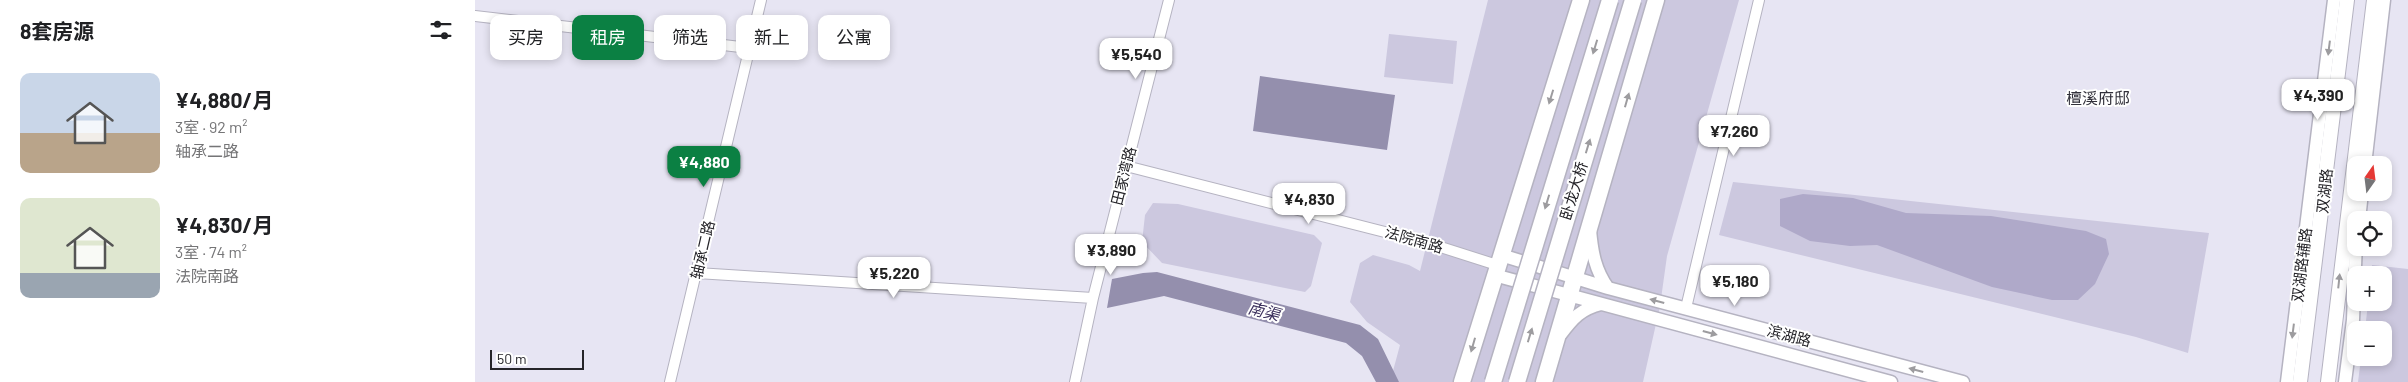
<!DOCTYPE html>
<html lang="zh">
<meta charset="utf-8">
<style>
body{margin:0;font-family:Barlow,"Noto Sans SC",sans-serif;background:#f2f2f2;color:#202124;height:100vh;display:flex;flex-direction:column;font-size:19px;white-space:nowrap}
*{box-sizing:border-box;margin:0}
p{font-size:16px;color:#757577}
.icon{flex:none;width:28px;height:28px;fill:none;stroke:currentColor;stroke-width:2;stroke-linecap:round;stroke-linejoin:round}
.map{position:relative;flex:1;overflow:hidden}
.sheet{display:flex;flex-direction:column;background:#fff;width:475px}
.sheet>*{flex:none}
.guide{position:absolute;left:15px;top:15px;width:475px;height:45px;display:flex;gap:10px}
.needle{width:32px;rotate:14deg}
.controls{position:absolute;left:1872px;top:156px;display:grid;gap:10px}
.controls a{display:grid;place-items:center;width:45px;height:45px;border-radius:10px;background:#fff;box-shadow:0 2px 8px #0003;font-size:25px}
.scale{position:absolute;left:15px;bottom:12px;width:94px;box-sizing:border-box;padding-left:5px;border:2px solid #252429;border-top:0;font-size:14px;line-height:18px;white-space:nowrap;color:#252429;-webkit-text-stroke:4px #fff;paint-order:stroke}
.price{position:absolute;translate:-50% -42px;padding:0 11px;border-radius:10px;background:#fff;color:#222;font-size:16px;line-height:32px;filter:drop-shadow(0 1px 2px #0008)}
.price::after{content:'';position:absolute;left:50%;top:30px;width:15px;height:11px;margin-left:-8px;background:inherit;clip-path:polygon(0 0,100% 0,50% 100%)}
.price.selected{background:#0b8043;color:#fff}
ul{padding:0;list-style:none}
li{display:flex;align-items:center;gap:15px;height:125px;padding:0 20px}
li span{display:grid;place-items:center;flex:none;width:140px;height:100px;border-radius:10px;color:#555}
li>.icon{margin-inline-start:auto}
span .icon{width:60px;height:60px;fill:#fffc;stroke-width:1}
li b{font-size:21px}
h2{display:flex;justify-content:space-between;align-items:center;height:60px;padding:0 20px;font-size:21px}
.pill{padding:0 18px;border-radius:10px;background:#fff;box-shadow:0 2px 8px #0003;font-size:18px;line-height:45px}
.pill.selected{background:#0b8043;color:#fff}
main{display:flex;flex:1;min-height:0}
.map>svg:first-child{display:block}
.green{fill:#ccc8df}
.forest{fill:#afa9c9}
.water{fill:#948fad}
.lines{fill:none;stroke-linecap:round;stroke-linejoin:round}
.minor-casing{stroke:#b5b3c1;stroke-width:12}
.tertiary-casing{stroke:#b5b3c1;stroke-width:15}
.secondary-casing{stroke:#b5b3c1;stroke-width:16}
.trunk-casing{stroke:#b5b3c1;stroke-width:19}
.minor{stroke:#fff;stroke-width:10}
.tertiary{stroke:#fff;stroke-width:12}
.secondary{stroke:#fff;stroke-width:14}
.trunk{stroke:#fff;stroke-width:16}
.trunk-bridge-casing{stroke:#b5b3c1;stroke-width:19;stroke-linecap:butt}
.trunk-bridge{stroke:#fff;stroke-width:16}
.oneway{fill:#9d9c9f}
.labels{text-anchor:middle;stroke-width:4;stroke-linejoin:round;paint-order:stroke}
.street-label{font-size:15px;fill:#252429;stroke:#fff}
.neighbourhood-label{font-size:16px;fill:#32313b;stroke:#fff}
.water-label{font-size:16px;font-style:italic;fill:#3d325e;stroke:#fff}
</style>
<main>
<section class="sheet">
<h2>8套房源<svg class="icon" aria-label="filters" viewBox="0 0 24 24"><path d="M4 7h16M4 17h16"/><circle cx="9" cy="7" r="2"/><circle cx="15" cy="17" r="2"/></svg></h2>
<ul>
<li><span style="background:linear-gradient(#c9d6e8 60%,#b9a48a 0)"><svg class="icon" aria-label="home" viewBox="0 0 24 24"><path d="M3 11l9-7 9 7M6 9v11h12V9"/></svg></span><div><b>¥4,880/月</b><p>3室 · 92 m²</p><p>轴承二路</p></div></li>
<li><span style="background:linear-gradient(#dfe7d0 75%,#9aa5b1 0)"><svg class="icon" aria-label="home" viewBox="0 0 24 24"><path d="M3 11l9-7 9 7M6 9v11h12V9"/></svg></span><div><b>¥4,830/月</b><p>3室 · 74 m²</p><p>法院南路</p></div></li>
</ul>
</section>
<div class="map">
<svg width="1933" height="382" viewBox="0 0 1933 382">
<rect width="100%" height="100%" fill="#e7e5f3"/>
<!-- green -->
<path class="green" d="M1013 0H1264L1192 256 1185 306 1168 382H915L925 345 892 322 875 302 885 263 898 255 934 265 945 271Z
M914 34 982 41 978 84 909 77Z
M1258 182 1734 233 1713 353 1661 337 1244 235Z
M678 203 703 204 839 235 847 243 836 286 830 292 687 263 667 242 670 215Z
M1897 265 1933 269V382H1883L1886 358H1909V330H1890L1893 303 1909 302V275H1896Z"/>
<!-- forest -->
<path class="forest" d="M1328 194 1378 198 1431 213 1516 216 1611 231 1631 239 1634 254 1620 284 1603 300H1577L1517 287 1402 245 1375 246 1335 241 1305 226V199Z"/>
<!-- water -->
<path class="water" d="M785 76 920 95 912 150 778 131Z
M682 272 885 325 903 339 924 382H901L887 356 871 343 689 296 632 308 637 279 668 273Z"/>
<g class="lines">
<defs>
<path id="minor" d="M0 16 274 48
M651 166 953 243 1022 265
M222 273 618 298
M1211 308 1284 0
M195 382 286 0
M600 382 618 298 694 0"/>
<path id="tertiary" d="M1890 165 1909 0
M1884 220 1887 192
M1115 230C1117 252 1120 270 1133 288
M1026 255 1133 288 1488 382
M1019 275 1416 382
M1086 334C1098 318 1106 309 1126 304
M1812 382 1859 0
M1870 382 1878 320 1881 241"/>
<path id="secondary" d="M1825 382 1872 0
M1853 382 1899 0"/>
<path id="trunk" d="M987 382 1106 0
M1069 382 1181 0"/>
</defs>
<!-- minor casing -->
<use href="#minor" class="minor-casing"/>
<!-- tertiary casing -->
<use href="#tertiary" class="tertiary-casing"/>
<!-- secondary casing -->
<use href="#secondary" class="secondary-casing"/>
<!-- trunk casing -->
<use href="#trunk" class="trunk-casing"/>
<!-- minor -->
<use href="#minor" class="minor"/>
<!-- tertiary -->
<use href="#tertiary" class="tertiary"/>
<!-- secondary -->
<use href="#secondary" class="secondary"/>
<!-- trunk -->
<use href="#trunk" class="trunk"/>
<defs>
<path id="trunk-bridge" d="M1018 382 1135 0
M1042 382 1158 0"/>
</defs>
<!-- trunk-bridge casing -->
<use href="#trunk-bridge" class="trunk-bridge-casing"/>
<!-- trunk-bridge -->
<use href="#trunk-bridge" class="trunk-bridge"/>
</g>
<!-- one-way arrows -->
<defs><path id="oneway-solid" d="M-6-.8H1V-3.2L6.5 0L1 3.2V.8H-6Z" transform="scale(1.25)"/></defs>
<g class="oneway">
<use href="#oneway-solid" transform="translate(1120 47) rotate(107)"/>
<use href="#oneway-solid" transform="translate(1854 48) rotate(97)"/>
<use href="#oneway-solid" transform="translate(1076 97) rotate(107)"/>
<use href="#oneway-solid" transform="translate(1152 100) rotate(-74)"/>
<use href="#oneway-solid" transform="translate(1113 146) rotate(-73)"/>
<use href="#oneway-solid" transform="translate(1072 202) rotate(107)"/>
<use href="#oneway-solid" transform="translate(1864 281) rotate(-84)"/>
<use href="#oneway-solid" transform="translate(1182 301) rotate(-165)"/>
<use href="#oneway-solid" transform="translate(1818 331) rotate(97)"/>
<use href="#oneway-solid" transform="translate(1235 333) rotate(15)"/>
<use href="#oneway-solid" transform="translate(1055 335) rotate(-73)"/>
<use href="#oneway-solid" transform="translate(998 345) rotate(106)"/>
<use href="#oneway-solid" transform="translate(1441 370) rotate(-165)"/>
</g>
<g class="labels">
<!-- street labels -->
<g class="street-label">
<text transform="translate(649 176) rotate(-76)" y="5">田家湾路</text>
<text transform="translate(1099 191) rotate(-73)" y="5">卧龙大桥</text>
<text transform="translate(1850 191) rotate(-84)" y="5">双湖路</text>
<text transform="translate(939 240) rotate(16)" y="5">法院南路</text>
<text transform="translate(228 250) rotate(-77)" y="5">轴承二路</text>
<text transform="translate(1827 265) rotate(-83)" y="5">双湖路辅路</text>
<text transform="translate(1314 336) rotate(15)" y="5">滨湖路</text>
</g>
<!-- neighbourhood labels -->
<g class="neighbourhood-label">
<text x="1623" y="104">檀溪府邸</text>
</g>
<!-- water labels -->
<g class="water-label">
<text transform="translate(789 311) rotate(15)" y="6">南渠</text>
</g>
</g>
</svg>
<div class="controls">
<a><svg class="needle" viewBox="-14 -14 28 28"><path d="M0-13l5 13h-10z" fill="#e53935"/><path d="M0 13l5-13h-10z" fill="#757577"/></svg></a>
<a><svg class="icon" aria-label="locate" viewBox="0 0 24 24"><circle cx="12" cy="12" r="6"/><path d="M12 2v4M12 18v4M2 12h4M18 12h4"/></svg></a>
<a>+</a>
<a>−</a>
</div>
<div class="scale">50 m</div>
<b class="price" style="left:661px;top:80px">¥5,540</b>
<b class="price" style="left:1843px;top:121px">¥4,390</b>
<b class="price" style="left:1259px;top:157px">¥7,260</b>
<b class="price selected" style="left:229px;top:188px">¥4,880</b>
<b class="price" style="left:834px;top:225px">¥4,830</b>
<b class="price" style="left:636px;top:276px">¥3,890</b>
<b class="price" style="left:419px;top:299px">¥5,220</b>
<b class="price" style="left:1260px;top:307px">¥5,180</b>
<div class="guide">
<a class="pill">买房</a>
<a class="pill selected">租房</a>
<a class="pill">筛选</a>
<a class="pill">新上</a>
<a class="pill">公寓</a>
</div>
</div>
</main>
